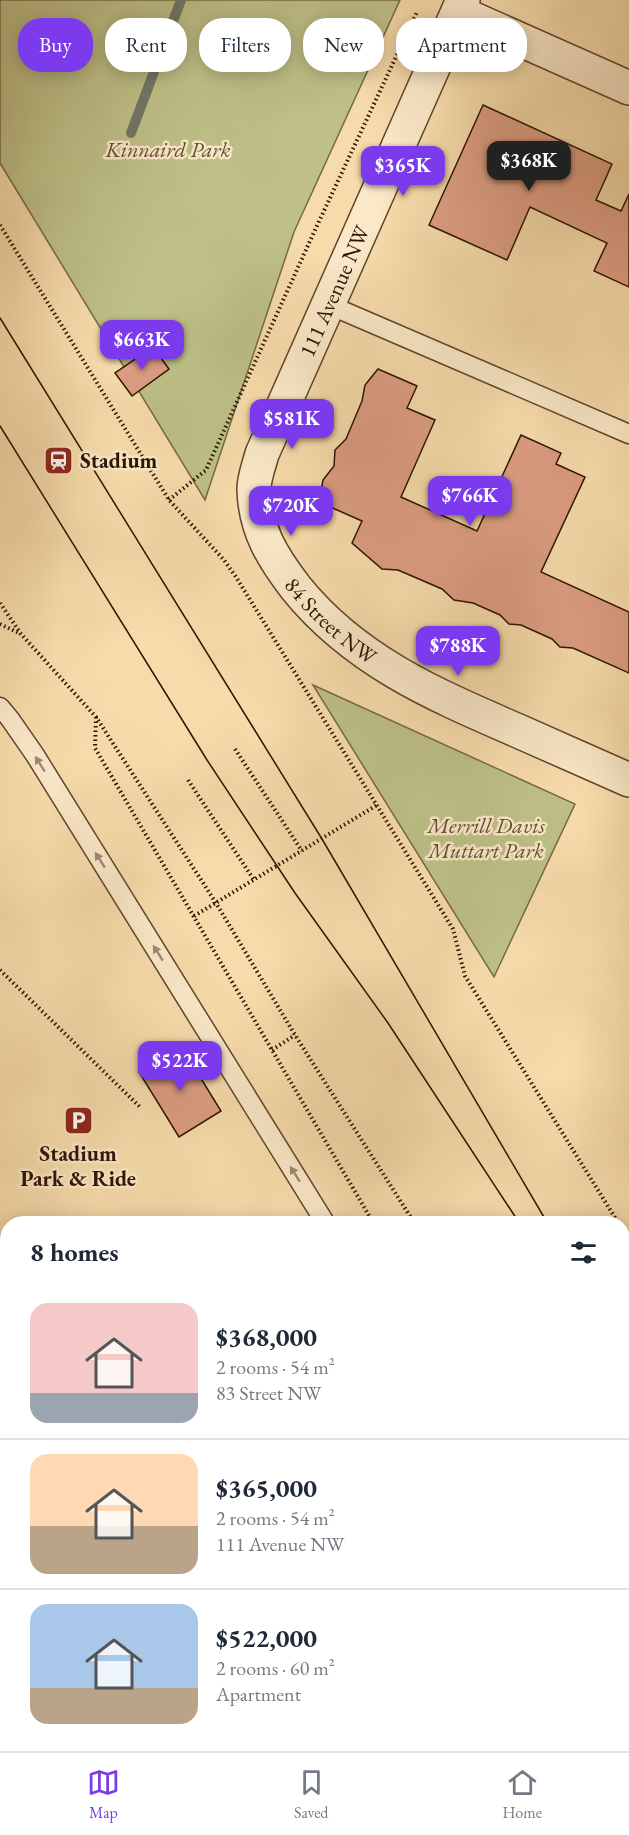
<!DOCTYPE html>
<meta charset="utf-8">
<style>
body{margin:0;font-family:"EB Garamond",serif;background:#f2f2f3;color:#1f2937;height:100vh;display:flex;flex-direction:column;font-size:22px;white-space:nowrap}
*{box-sizing:border-box;margin:0}
p{font-size:20px;color:#747a83}
.icon{flex:none;width:33px;height:33px;fill:none;stroke:currentColor;stroke-width:2;stroke-linecap:round;stroke-linejoin:round}
.map{position:relative;flex:1;overflow:hidden}
.details{position:absolute;left:0px;top:1216px;width:630px;height:536px;display:flex;flex-direction:column;background:#fff;border-radius:24px 24px 0 0;box-shadow:0 3px 15px #0003}
.details>*{flex:none}
.guide{position:absolute;left:18px;top:18px;width:594px;height:54px;display:flex;gap:12px}
.price{position:absolute;translate:-50% -51px;padding:0 14px;border-radius:12px;background:#7c3aed;color:#fff;font-size:20px;line-height:39px;filter:drop-shadow(0 2px 3px #0008)}
.price::after{content:'';position:absolute;left:50%;top:36px;width:18px;height:14px;margin-left:-9px;background:inherit;clip-path:polygon(0 0,100% 0,50% 100%)}
.price.selected{background:#222;color:#fff}
ul{padding:0;list-style:none}
li{display:flex;align-items:center;gap:18px;height:150px;padding:0 30px}
li+li{border-top:2px solid #e0e1e3}
li span{display:grid;place-items:center;flex:none;width:168px;height:120px;border-radius:18px;color:#555}
li>.icon{margin-inline-start:auto}
span .icon{width:72px;height:72px;fill:#fffc;stroke-width:1}
li b{font-size:26px}
h2{display:flex;justify-content:space-between;align-items:center;height:72px;padding:0 30px;font-size:26px}
.pill{padding:0 21px;border-radius:24px;background:#fff;box-shadow:0 3px 15px #0003;font-size:21px;line-height:54px}
.pill.selected{background:#7c3aed;color:#fff}
.tabs{display:flex;justify-content:space-around;align-items:center;height:84px;border-top:2px solid #e0e1e3;background:#fff;font-size:16px;color:#747a83}
.tabs a{display:grid;justify-items:center;gap:3px}
.tabs .selected{color:#7c3aed}
.map>svg:first-child{display:block}
.green{fill:#bec088;stroke:#766946;stroke-width:1.5}
.lines{fill:none;stroke-linecap:round;stroke-linejoin:round}
.stream{stroke:#717768;stroke-width:10}
.building{fill:#dc9d82;stroke:#2e1203;stroke-width:1.5}
.service-casing{stroke:#60442d;stroke-width:21}
.minor-casing{stroke:#60442d;stroke-width:36}
.tertiary-casing{stroke:#60442d;stroke-width:36}
.secondary-casing{stroke:#2e1203;stroke-width:36}
.path{stroke:#2e1203;stroke-width:4;stroke-dasharray:1.5 3;stroke-linecap:butt}
.service{stroke:#fae8c8;stroke-width:18}
.minor{stroke:#fae8c8;stroke-width:33}
.tertiary{stroke:#fae8c8;stroke-width:33}
.secondary{stroke:#fae8c8;stroke-width:33}
.tram{stroke:#2e1203;stroke-width:1.5}
.oneway{fill:#9e886f}
.labels{text-anchor:middle;stroke-width:5;stroke-linejoin:round;paint-order:stroke}
.park-label{font-size:22px;font-style:italic;fill:#604f32;stroke:#fae8c8}
.street-label{font-size:22px;fill:#2e1203;stroke:#fae8c8}
.poi-label{font-size:22px;font-weight:bold;fill:#2e1203;stroke:#fae8c8;text-anchor:start}
</style>
<div class="map">
<svg width="629" height="1751" viewBox="0 0 629 1751">
<rect width="100%" height="100%" fill="#f7dcab"/>
<filter id="stains"><feTurbulence type="fractalNoise" baseFrequency=".00333" numOctaves="4"/><feColorMatrix values="0 0 0 0 .2 0 0 0 0 .09 0 0 0 0 .02 0 0 0 .5 -.17"/></filter>
<radialGradient id="worn" r=".72"><stop offset=".6" stop-color="#630" stop-opacity="0"/><stop offset="1" stop-color="#630" stop-opacity=".3"/></radialGradient>
<!-- green -->
<path class="green" d="M0 0H400L294 232 205 500 0 163Z
M313 685 575 804 494 977Z
M0 1577 8 1587V1744L128 1745 132 1751H0Z"/>
<g class="lines">
<!-- stream -->
<path class="stream" d="M131 133 181 0"/>
</g>
<!-- building -->
<path class="building" d="M483 105 612 164 596 200 621 211 629 194V287L594 271 607 243 530 207 507 260 429 225Z
M153 347 169 369 132 396 115 373Z
M378 369 417 386 407 408 435 420 401 497 477 531 521 435 561 453 556 464 585 477 541 572 629 612V673L573 648 560 647 552 639 521 625 509 624 500 615 473 603 454 600 442 589 398 570 382 569 352 543 362 521 319 502 323 480 334 466 335 450 346 439 362 401 365 385Z
M181 1046 221 1111 179 1137 139 1072Z"/>
<g class="lines">
<defs>
<path id="service" d="M327 304 629 434
M0 707 10 719 35 755 326 1224
M361 1751 372 1744"/>
<path id="minor" d="M458 12 629 88
M622 1727 629 1723
M583 1751 594 1744"/>
<g id="tertiary">
<path id="s1" d="M463 0 262 454C259 465 254 478 254 489 255 529 272 557 296 588 354 660 433 694 516 730 554 747 591 763 629 780"/>
</g>
<path id="secondary" d="M0 1497 8 1504
M184 1744 188 1751"/>
</defs>
<!-- service casing -->
<use href="#service" class="service-casing"/>
<!-- minor casing -->
<use href="#minor" class="minor-casing"/>
<!-- tertiary casing -->
<use href="#tertiary" class="tertiary-casing"/>
<!-- secondary casing -->
<use href="#secondary" class="secondary-casing"/>
<!-- path -->
<path class="path" d="M0 225 169 500 224 560 236 577 453 929 465 976 619 1224
M169 500 206 470 315 230 417 12
M0 603 21 634 96 717 216 903 295 1035 415 1224
M0 624 21 634
M96 717 95 748 374 1224
M235 749 302 851
M188 780 254 880
M194 916 377 805
M0 970 141 1108
M272 1050 295 1035
M622 1230 629 1241
M622 1550 629 1561"/>
<!-- service -->
<use href="#service" class="service"/>
<!-- minor -->
<use href="#minor" class="minor"/>
<!-- tertiary -->
<use href="#tertiary" class="tertiary"/>
<!-- secondary -->
<use href="#secondary" class="secondary"/>
<!-- tram -->
<path class="tram" d="M0 318 322 839 548 1224
M0 426 207 760 295 893 388 1023 520 1224
M622 1342 629 1353
M622 1390 629 1400"/>
</g>
<!-- one-way arrows -->
<defs><path id="oneway-solid" d="M-6-.8H1V-3.2L6.5 0L1 3.2V.8H-6Z" transform="scale(1.5)"/></defs>
<g class="oneway">
<use href="#oneway-solid" transform="translate(40 764) rotate(-122)"/>
<use href="#oneway-solid" transform="translate(100 860) rotate(-122)"/>
<use href="#oneway-solid" transform="translate(158 953) rotate(-122)"/>
<use href="#oneway-solid" transform="translate(295 1174) rotate(-122)"/>
</g>
<!-- icons -->
<defs>
<symbol id="station-square" viewBox="-11 -11 22 22"><rect x="-9" y="-9" width="18" height="18" rx="4" fill="#8f2418" stroke="#fae8c8"/><path d="M-3-6H3Q5-6 5-4V2Q5 4 3 4L4.5 6H3L1.5 4h-3L-3 6H-4.5L-3 4Q-5 4-5 2V-4Q-5-6-3-6ZM-3.5-4v3h7v-3ZM-3.5 1v1.5H-2V1ZM2 1v1.5H3.5V1Z" fill="#fff"/></symbol>
<symbol id="parking-square" viewBox="-11 -11 22 22"><rect x="-9" y="-9" width="18" height="18" rx="4" fill="#8f2418" stroke="#fae8c8"/><path d="M-3.5-5.5H1a3.5 3.5 0 0 1 0 7H-1V5.5H-3.5ZM-1-3.4V-.6H.8a1.4 1.4 0 0 0 0-2.8Z" fill="#fff"/></symbol>
</defs>
<g fill-rule="evenodd">
<use href="#station-square" x="42" y="444" width="33" height="33"/>
<use href="#parking-square" x="62" y="1104" width="33" height="33"/>
</g>
<g class="labels">
<!-- park labels -->
<g class="park-label">
<text x="168" y="157">Kinnaird Park</text>
<text x="486" y="833">Merrill Davis<tspan x="486" dy="25">Muttart Park</tspan></text>
</g>
<!-- street labels -->
<g class="street-label">
<text transform="translate(334 291) rotate(-66)" y="8">111 Avenue NW</text>
<text dy="8" stroke="none"><textPath href="#s1" startOffset="690">84 Street NW</textPath></text>
</g>
<!-- poi labels -->
<g class="poi-label">
<text x="80" y="468">Stadium</text>
<text x="78" y="1161" text-anchor="middle">Stadium<tspan x="78" dy="25">Park &amp; Ride</tspan></text>
</g>
</g>
<rect width="100%" height="100%" filter="url(#stains)"/>
<rect width="100%" height="100%" fill="url(#worn)"/>
</svg>
<b class="price selected" style="left:529px;top:192px">$368K</b>
<b class="price" style="left:403px;top:197px">$365K</b>
<b class="price" style="left:142px;top:371px">$663K</b>
<b class="price" style="left:292px;top:450px">$581K</b>
<b class="price" style="left:470px;top:527px">$766K</b>
<b class="price" style="left:291px;top:537px">$720K</b>
<b class="price" style="left:458px;top:677px">$788K</b>
<b class="price" style="left:180px;top:1092px">$522K</b>
<div class="guide">
<a class="pill selected">Buy</a>
<a class="pill">Rent</a>
<a class="pill">Filters</a>
<a class="pill">New</a>
<a class="pill">Apartment</a>
</div>
<section class="details">
<h2>8 homes<svg class="icon" aria-label="filters" viewBox="0 0 24 24"><path d="M4 7h16M4 17h16"/><circle cx="9" cy="7" r="2"/><circle cx="15" cy="17" r="2"/></svg></h2>
<ul>
<li><span style="background:linear-gradient(#f6c9c9 75%,#9aa5b1 0)"><svg class="icon" aria-label="home" viewBox="0 0 24 24"><path d="M3 11l9-7 9 7M6 9v11h12V9"/></svg></span><div><b>$368,000</b><p>2 rooms · 54 m²</p><p>83 Street NW</p></div></li>
<li><span style="background:linear-gradient(#ffd9b3 60%,#b9a48a 0)"><svg class="icon" aria-label="home" viewBox="0 0 24 24"><path d="M3 11l9-7 9 7M6 9v11h12V9"/></svg></span><div><b>$365,000</b><p>2 rooms · 54 m²</p><p>111 Avenue NW</p></div></li>
<li><span style="background:linear-gradient(#a9c7e8 70%,#b9a48a 0)"><svg class="icon" aria-label="home" viewBox="0 0 24 24"><path d="M3 11l9-7 9 7M6 9v11h12V9"/></svg></span><div><b>$522,000</b><p>2 rooms · 60 m²</p><p>Apartment</p></div></li>
</ul>
</section>
</div>
<nav class="tabs">
<a class="selected"><svg class="icon" aria-label="map" viewBox="0 0 24 24"><path d="M3 6l6-2 6 2 6-2v14l-6 2-6-2-6 2zM9 4v14M15 6v14"/></svg>Map</a>
<a><svg class="icon" aria-label="saved" viewBox="0 0 24 24"><path d="M7 4h10v16l-5-4-5 4z"/></svg>Saved</a>
<a><svg class="icon" aria-label="home" viewBox="0 0 24 24"><path d="M3 11l9-7 9 7M6 9v11h12V9"/></svg>Home</a>
</nav>
